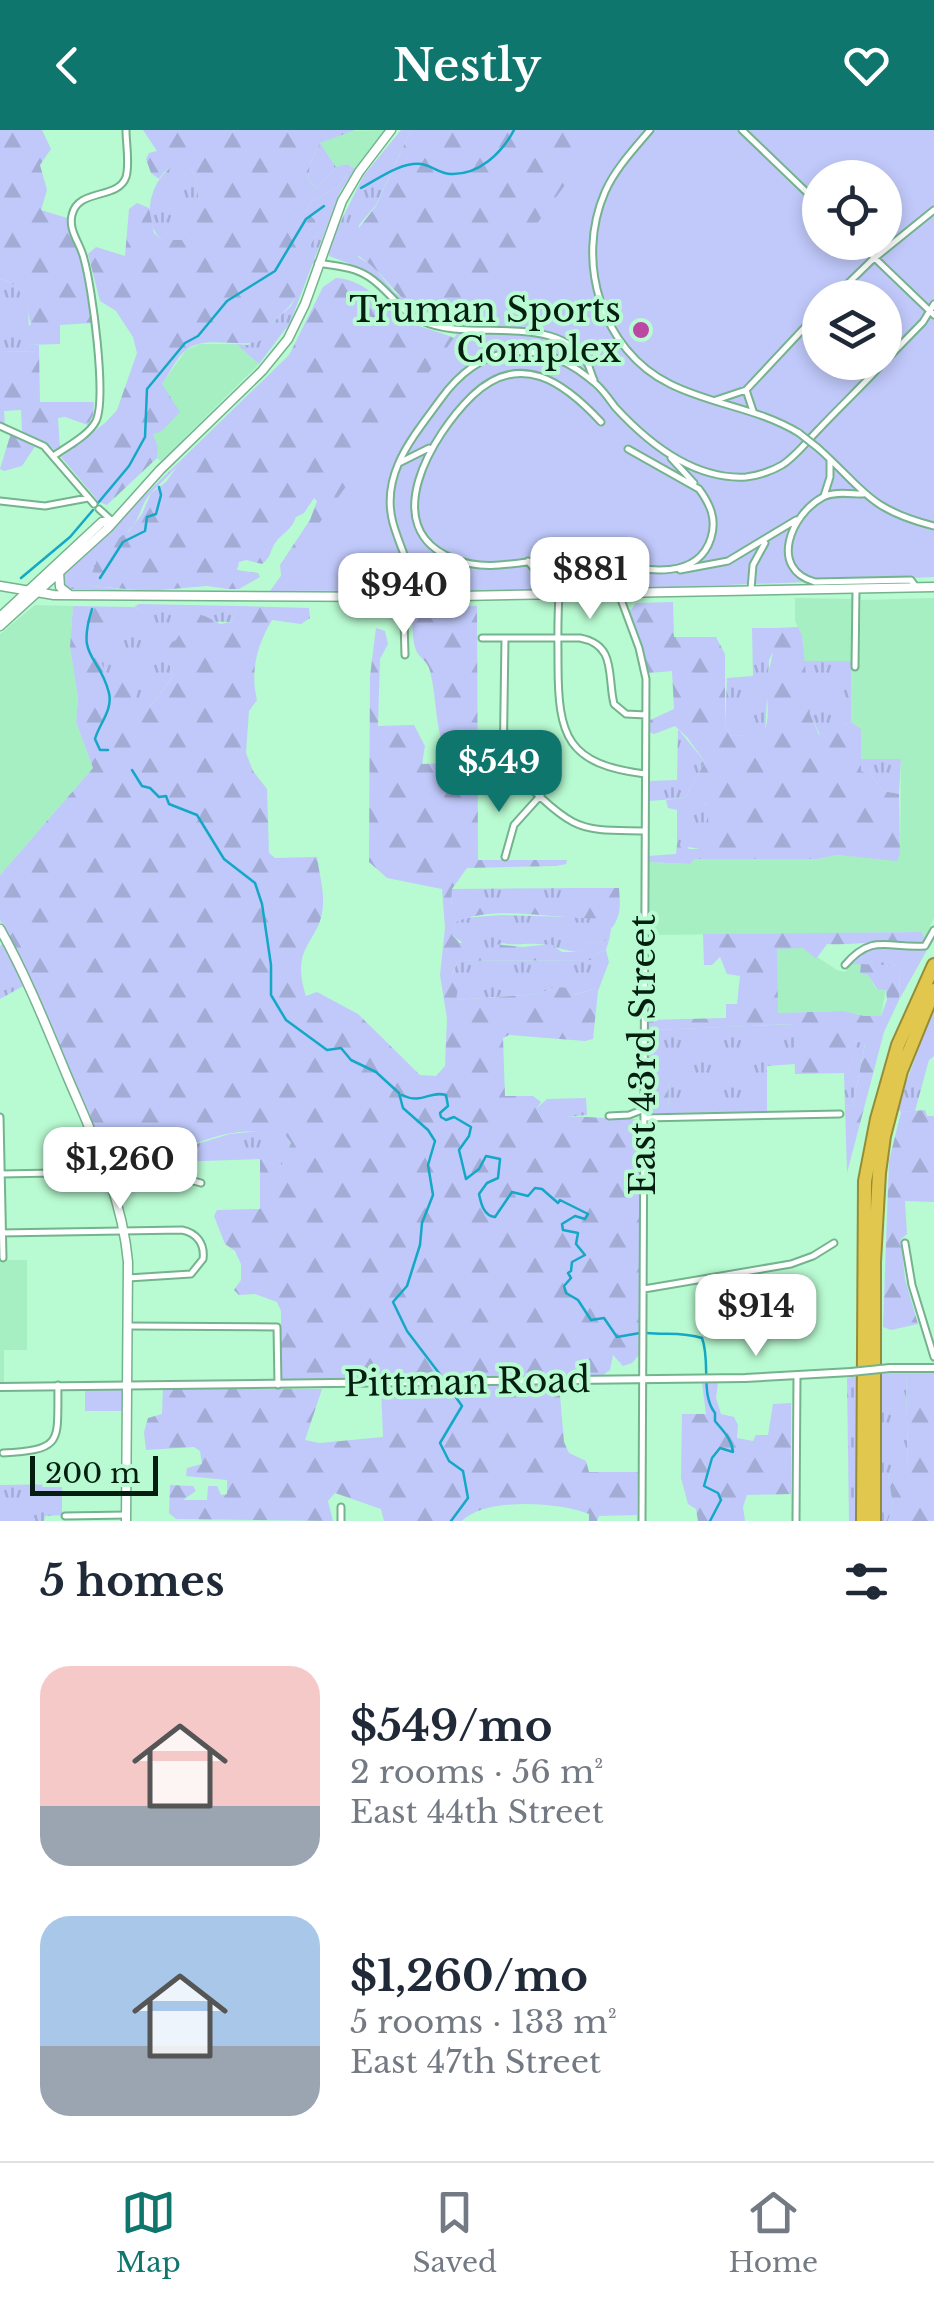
<!DOCTYPE html>
<meta charset="utf-8">
<style>
body{margin:0;font-family:"Libre Baskerville",serif;background:#f2f2f3;color:#1f2937;height:100vh;display:flex;flex-direction:column;font-size:38px;white-space:nowrap}
*{box-sizing:border-box;margin:0}
p{font-size:32px;color:#747a83}
.icon{flex:none;width:55px;height:55px;fill:none;stroke:currentColor;stroke-width:2;stroke-linecap:round;stroke-linejoin:round}
.map{position:relative;height:1391px;overflow:hidden}
.panel{display:flex;flex-direction:column;background:#fff;flex:1}
.panel>*{flex:none}
.controls{position:absolute;left:802px;top:30px;display:grid;gap:20px}
.controls a{display:grid;place-items:center;width:100px;height:100px;border-radius:50%;background:#fff;box-shadow:0 5px 15px #0003;font-size:50px}
.scale{position:absolute;left:30px;bottom:25px;width:128px;box-sizing:border-box;padding-left:10px;border:5px solid #041e10;border-top:0;font-size:28px;line-height:35px;white-space:nowrap;color:#041e10;-webkit-text-stroke:8px #b8fad1;paint-order:stroke}
.price{position:absolute;translate:-50% -85px;padding:0 22px;border-radius:20px;background:#fff;color:#222;font-size:32px;line-height:65px;filter:drop-shadow(0 2px 5px #0008)}
.price::after{content:'';position:absolute;left:50%;top:60px;width:30px;height:22px;margin-left:-15px;background:inherit;clip-path:polygon(0 0,100% 0,50% 100%)}
.price.active{background:#0f766e;color:#fff}
ul{padding:0;list-style:none}
li{display:flex;align-items:center;gap:30px;height:250px;padding:0 40px}
li span{display:grid;place-items:center;flex:none;width:280px;height:200px;border-radius:30px;color:#555}
li>.icon{margin-inline-start:auto}
span .icon{width:120px;height:120px;fill:#fffc;stroke-width:1}
li b{font-size:42px}
h2{display:flex;justify-content:space-between;align-items:center;height:120px;padding:0 40px;font-size:42px}
header{display:flex;justify-content:space-between;align-items:center;height:130px;padding:0 40px;background:#0f766e;color:#fff;font-size:45px;font-weight:600}
.menu{display:flex;justify-content:space-around;align-items:center;height:140px;border-top:2px solid #e0e1e3;background:#fff;font-size:28px;color:#747a83}
.menu a{display:grid;justify-items:center;gap:5px}
.menu .active{color:#0f766e}
.map>svg:first-child{display:block}
.built{fill:#a6efc2}
.grass{fill:url(#grass-tufts)}
.forest{fill:url(#forest-firs)}
.pitch{fill:#c0c9fa;fill-rule:evenodd}
.lines{fill:none;stroke-linecap:round;stroke-linejoin:round}
.stream{stroke:#14a8c6;stroke-width:2.5}
.minor-casing{stroke:#74b38d;stroke-width:9}
.tertiary-casing{stroke:#74b38d;stroke-width:10}
.secondary-casing{stroke:#74b38d;stroke-width:11}
.motorway-casing{stroke:#948c38;stroke-width:16}
.minor{stroke:#fff;stroke-width:5}
.tertiary{stroke:#fff;stroke-width:6}
.secondary{stroke:#fff;stroke-width:8}
.motorway{stroke:#e1c74e;stroke-width:12}
.minor-bridge-casing{stroke:#74b38d;stroke-width:9;stroke-linecap:butt}
.tertiary-bridge-casing{stroke:#74b38d;stroke-width:10;stroke-linecap:butt}
.minor-bridge{stroke:#fff;stroke-width:5}
.tertiary-bridge{stroke:#fff;stroke-width:6}
.poi-dot{fill:#bb48a3;stroke:#b8fad1;stroke-width:4}
.labels{text-anchor:middle;stroke-width:8;stroke-linejoin:round;paint-order:stroke}
.poi-label{font-size:35px;fill:#041e10;stroke:#b8fad1;text-anchor:end}
.street-label{font-size:35px;fill:#041e10;stroke:#b8fad1}
</style>
<header><svg class="icon" aria-label="back" viewBox="0 0 24 24"><path d="M15 5l-7 7 7 7"/></svg>Nestly<svg class="icon" aria-label="heart" viewBox="0 0 24 24"><path d="M12 20l-8-8c-3-5 5-10 8-4 3-6 11-1 8 4z"/></svg></header>
<div class="map">
<svg width="934" height="1391" viewBox="0 0 934 1391">
<defs>
<pattern id="grass-tufts" width="24" height="20" patternUnits="userSpaceOnUse" patternTransform="scale(2.5)"><rect width="24" height="20" fill="#c0c9fa"/><path d="M3 7l-1-3M5 7V3M7 7l1-3M15 17l-1-3M17 17v-4M19 17l1-3" fill="none" stroke="#a3acd5"/></pattern>
<pattern id="forest-firs" width="22" height="20" patternUnits="userSpaceOnUse" patternTransform="scale(2.5)"><rect width="22" height="20" fill="#c0c9fa"/><path d="M5 1l3.5 6h-7zM16 11l3.5 6h-7z" fill="#a3acd5"/></pattern>
</defs>
<rect width="100%" height="100%" fill="#b8fad1"/>
<!-- built -->
<path class="built" d="M384 0 355 39 347 34 336 37 320 13 348 1Z
M200 214H236L259 234 161 331 157 328 158 317 152 303 162 301V254L186 220Z
M795 468 852 469 851 531 859 532 861 470 934 468V787L925 809 922 802 648 805V732L689 734 693 729H818L837 725 897 730 900 724 901 630 861 629V600L851 592V532L803 531 802 505 795 491Z
M35 475 73 476 70 517 78 568 76 592 93 638 0 745V504Z
M776 818H803L837 840 845 842 851 834H861L860 843 868 845 876 859H886L881 886H864L843 881 777 883Z
M0 1130H27V1220H4V1255H0Z"/>
<!-- grass -->
<path class="grass" d="M401 0H411L376 75 359 95 358 127 373 136 394 162 425 183 423 186 404 176 364 139 329 126V115L364 45Z
M320 13 336 37 317 59 308 50 310 34Z
M175 35H188C205 58 198 85 189 110H162C140 91 150 48 175 35Z
M352 37 355 39 340 62 290 193 259 234 236 214 248 215 291 176 296 166 289 154 319 99 305 82 311 72 339 56Z
M0 149C30 155 32 191 26 215H39V221L0 222Z
M184 327C174 342 163 350 151 363 141 373 141 387 131 398 105 427 102 410 92 456L130 460 70 459 63 455 62 447 67 440Z
M139 474 238 476 231 492 181 491 183 500 169 533 173 545C166 558 147 582 135 590 121 568 83 528 105 501 114 491 129 490 140 480L134 477Z
M752 498H775V518L769 530 765 605 759 613 743 605 732 606 725 596 727 548 753 546Z
M803 531H851V592L820 605 810 584Z
M678 599 705 632 685 668 649 671V651L677 650Z
M861 629H901L899 664 883 661 872 646 861 642Z
M708 674 709 697 700 719 677 715V680Z
M583 758V778H451L452 759Z
M501 785 606 788 611 799 609 810 587 814 581 822C565 822 552 814 537 814 525 813 516 816 502 813L494 826 480 825 452 805 456 792 464 788Z
M3 813 25 855 0 869V816Z
M882 817 927 820 899 870 900 836 851 834 869 819Z
M606 820 609 832 598 861 593 859 573 865 555 857 538 864 456 870 452 845 458 831 593 830 597 823Z
M934 876V926L929 930 915 981 901 982 897 978Z
M795 894V934L767 936V982L668 983 669 948H653L654 900Z
M854 910 865 914 853 974 845 976 844 943 851 937Z
M586 968 587 985 542 989 537 978 547 969Z
M268 1000 286 1006 291 1014 281 1037 260 1029 141 1033 156 1029 163 1004 176 1003 190 1016 230 1004Z
M906 1242 908 1340 888 1344 893 1376 888 1391H879V1244Z
M858 1246V1391H849L847 1248Z
M85 1259 122 1260 123 1281H85Z
M62 1354V1385L45 1386 44 1391H0V1355Z"/>
<!-- forest -->
<path class="forest" d="M0 0H42L51 19 40 35 47 60 41 80 67 88C68 105 78 119 83 135 88 154 90 173 92 193L60 195V214L26 215 20 204 31 194C26 175 23 153 0 149Z
M143 0H355L320 13 310 34 308 50 317 59 336 37 347 34 352 37 339 56 311 72 305 82 314 89 319 99 290 154 296 166C287 184 267 192 260 211 238 218 205 205 186 220 177 227 169 244 162 254L180 282 162 301 153 304 158 317 157 328 107 375 99 372 61 327 106 292 117 280 137 223 133 207 116 181 100 171 88 124 96 117 125 126 129 79 137 73 149 78 154 103 162 110H188C198 85 205 58 188 35 174 35 167 37 159 49L151 43 146 29 149 23 157 21Z
M411 0H635L469 196 454 194 450 189 449 170H443L431 183C407 180 392 155 375 139 367 131 358 127 351 118L352 107 376 76Z
M336 148C368 149 385 180 412 193 427 200 443 202 458 210L282 455 280 435 310 390 317 371 314 368 304 383 296 387C291 401 283 402 275 413 270 421 271 427 262 434L246 430 239 432 237 440 258 443 260 447 239 459H228L207 456 149 461 91 456 89 451 101 420 129 401 142 384 151 363 166 352 184 327 289 225 323 157Z
M39 221 40 272H94L93 285 88 295 65 287 58 288 60 318 55 320 22 301 21 280 4 281 5 296 0 294V222Z
M11 303 36 315 22 336 4 341 0 339Z
M673 472 674 507H716L725 524V596L732 606 743 605 759 612C770 599 770 569 763 553 771 541 775 514 775 498L798 497 802 505 810 584 819 605 851 592 861 599V641L872 646 883 661 899 664 900 724 897 731 837 725 818 729H694L690 734 648 732V726L676 724 677 715 684 713 689 719H699L694 706 700 695 709 696 707 674 682 681 668 678 666 670 685 668 705 632 687 607 675 596 654 604 649 602 650 590 674 579 672 541 649 543 630 481 636 473Z
M73 476 134 477 140 480 139 487C95 501 88 515 113 555L125 551 134 557 136 589C147 582 167 557 173 545L169 533 163 528 164 516 176 510 182 500 181 491 184 485C203 482 205 487 220 494L231 492 238 476 309 478 310 488 301 494 272 490C257 515 250 541 257 570L249 581 246 623 253 641 267 659 269 723 275 728 317 727C319 742 324 760 323 775 321 813 289 814 306 866L317 862 358 884 420 945 436 946 445 936 447 888 440 845 445 798 442 759 387 748 369 732 370 546 376 498 385 501 388 514 380 529 378 596 414 595 425 616 422 634 451 633C434 604 438 573 430 541 428 532 421 529 417 522 412 513 413 500 412 490L423 477 477 476 478 730H567L566 734 556 736 467 738 452 759 451 777 582 778 583 758H619C620 774 622 785 611 799L606 788C562 791 495 773 456 792L452 805 460 813 475 808 479 816 476 822 493 826 494 814 523 817 551 814 562 822H581L586 814 609 810 606 820 597 823 594 830 458 831 452 844 459 851 456 870 538 864 555 857 571 858 574 865 593 859 598 861 593 909 585 911 509 905 503 908 505 966H533L541 972 537 978 542 989C576 983 604 990 637 989L639 993V1225L632 1233 623 1236 613 1225 610 1240 603 1245 281 1250V1181L277 1172 255 1164 239 1165 234 1160 241 1150V1134L235 1121 225 1114 214 1086 217 1080 260 1079V1029L281 1037 291 1013 286 1006C255 996 219 1003 190 1016L176 1003 164 1004 156 1029 141 1033 108 1035 54 901 0 790V745L93 638 76 592 78 568 70 517Z
M922 802 925 809 921 813C889 808 859 816 827 814L816 829 803 818 777 819 778 883 843 881 864 886H881L887 870 886 860 877 859 868 845 860 843 861 834 900 836 899 870 884 902 847 1043 845 976 853 974 865 915 855 910 851 937 844 943 795 944 794 894 654 900 653 947H669L668 983 646 984V890L726 888V874H737L740 846 727 844 720 827 712 835H704L703 804Z
M925 980 927 986H934V1072L905 1071 907 1104 901 1109 905 1149 918 1194 891 1200 883 1197 889 1031 901 982Z
M906 1242H934V1391H888L893 1376 888 1344 908 1339Z
M702 1253H718L716 1268 721 1284 734 1287 738 1295 737 1308 753 1311 756 1305H768L773 1274 791 1273V1364L747 1365 743 1377 745 1391H698L696 1379 688 1374 681 1348 682 1284H706Z
M559 1254 564 1312 569 1323 586 1331 589 1342H638L637 1385 599 1386 597 1391H589V1384C560 1372 485 1367 462 1391H384L381 1379 335 1363 328 1371 333 1391 176 1389 169 1383 170 1355 193 1356 196 1361 183 1370H207L208 1356H217L221 1365 227 1364V1350L186 1346 187 1338 202 1334 200 1321 194 1317 146 1320 144 1302 148 1288 162 1284 163 1259H322L305 1310 320 1313 383 1307 381 1258Z"/>
<!-- pitch -->
<path class="pitch" d="M605 0H934V447L600 460 270 461ZM820 48H885V112H820ZM820 168H885V232H820Z"/>
<g class="lines">
<!-- stream -->
<path class="stream" d="M361 58C378 49 400 32 421 34 431 35 440 44 451 44 479 45 502 23 514 0
M98 373 129 336 145 307 147 259 185 213 198 206 227 171 275 141 306 89 324 76
M21 448 70 407 93 380
M100 448 123 412 145 401 147 387 156 384 161 365 159 357
M92 479C76 530 99 523 109 563 113 580 99 594 95 609L100 620H108
M132 640 142 656 150 658 159 667 166 666 169 674 197 685 224 729 255 753 262 774 271 835V865L286 890 327 920 341 918 351 930 376 942 399 963 403 978 428 1000 435 1011 428 1035 433 1065 422 1093 420 1115 407 1156 393 1172 407 1201 442 1247
M402 965C422 975 430 960 446 965L448 976 440 983 441 987 446 990 454 987 471 997 469 1006 459 1020 466 1049 479 1039 486 1026 500 1029 498 1048 487 1053 479 1064C481 1074 484 1086 495 1087L512 1062 528 1066 535 1058 542 1059 558 1073 560 1070 588 1084 585 1089 575 1086 562 1094 563 1100 578 1103 576 1114 585 1125 572 1132 571 1141 568 1143 571 1148 564 1156 566 1163 578 1170 591 1190 604 1188 617 1207 640 1203
M646 1203C666 1205 683 1202 702 1208 711 1232 700 1264 715 1283V1291C723 1301 732 1309 733 1322L720 1318 712 1328 704 1356 718 1363 721 1370 710 1391
M448 1256 462 1276 440 1313 449 1331 463 1341 468 1368 451 1391"/>
<defs>
<path id="minor" d="M650 0C634 19 615 39 605 62 575 131 601 220 670 254 712 275 758 278 799 303
M742 0 820 75
M858 112 934 185
M318 133C336 136 354 137 369 147 389 160 399 181 422 191 469 213 549 182 585 229 589 234 591 244 594 250
M833 168 871 131 934 80
M885 231 923 192 934 174
M716 270 746 260
M753 281 746 260 820 181
M601 292C564 252 520 220 472 266 433 304 375 398 454 429 490 444 530 428 567 428 607 427 693 466 711 408 717 389 710 374 699 359L628 319
M0 296 44 316 94 374
M818 318C864 359 867 379 934 396
M55 325C68 316 89 305 96 291 107 268 92 156 84 129 81 114 68 101 72 85 78 58 118 70 126 47 130 34 126 14 126 0
M671 328 694 353
M399 333 429 318
M863 364C851 364 834 361 823 367 791 384 768 439 815 452L911 450 916 457
M824 366 830 347V330
M0 371 45 376 88 368
M99 379 110 389
M528 431 538 444V465
M589 431 565 446 560 455C557 481 558 507 558 533 558 607 567 634 645 644
M680 440 728 431 796 390
M751 459 753 435 765 413
M619 464 639 518 646 549 642 1391
M418 465C412 440 400 418 393 393 380 344 413 307 440 270 481 212 541 205 596 254 603 260 609 269 615 277 648 313 693 350 746 347 757 346 772 341 782 335 796 326 808 310 820 298 841 276 863 255 884 232
M402 467 401 486 404 491 407 487 408 467
M404 491 405 525
M482 508H580C617 515 607 546 614 574L626 584 646 585
M855 537 856 460
M483 644C531 642 537 673 573 692 594 703 622 700 645 701
M503 644 505 508
M505 727 514 695 541 665
M845 835C873 802 889 819 925 816L934 800
M609 986 629 985 642 980
M0 987 3 1128
M644 988 840 984
M106 1038 161 1042 201 1053
M1 1044 108 1042
M0 1103 182 1100C197 1103 205 1114 203 1129L191 1144 128 1148
M905 1113 912 1155 934 1227
M644 1159 791 1134 813 1126 834 1113
M128 1196 277 1197 278 1255
M3 1323C65 1320 57 1311 58 1255
M341 1377V1391
M65 1386 126 1385
M796 1391 797 1245"/>
<path id="tertiary" d="M890 1238H934
M0 1257 745 1248 851 1242"/>
<path id="secondary" d="M59 442 60 457 70 465
M0 456 54 465 408 467 934 457
M0 487 102 392 112 391
M0 496 108 398 160 340 262 241 288 209 305 174 342 71 359 42 391 0
M0 799C27 847 47 898 68 948 94 1009 122 1066 128 1132L126 1391"/>
<path id="motorway" d="M863 1391 865 1051 877 989 898 915 934 835
M874 1391V1132L879 1043 884 1006 901 941 934 860"/>
</defs>
<!-- minor casing -->
<use href="#minor" class="minor-casing"/>
<!-- tertiary casing -->
<use href="#tertiary" class="tertiary-casing"/>
<!-- secondary casing -->
<use href="#secondary" class="secondary-casing"/>
<!-- motorway casing -->
<use href="#motorway" class="motorway-casing"/>
<!-- minor -->
<use href="#minor" class="minor"/>
<!-- tertiary -->
<use href="#tertiary" class="tertiary"/>
<!-- secondary -->
<use href="#secondary" class="secondary"/>
<!-- motorway -->
<use href="#motorway" class="motorway"/>
<defs>
<path id="minor-bridge" d="M799 303 818 318"/>
<path id="tertiary-bridge" d="M851 1242 890 1238"/>
</defs>
<!-- minor-bridge casing -->
<use href="#minor-bridge" class="minor-bridge-casing"/>
<!-- tertiary-bridge casing -->
<use href="#tertiary-bridge" class="tertiary-bridge-casing"/>
<!-- minor-bridge -->
<use href="#minor-bridge" class="minor-bridge"/>
<!-- tertiary-bridge -->
<use href="#tertiary-bridge" class="tertiary-bridge"/>
</g>
<!-- markers -->
<circle class="poi-dot" cx="641" cy="200" r="10"/>
<g class="labels">
<!-- poi labels -->
<g class="poi-label">
<text x="621" y="192">Truman Sports<tspan x="621" dy="40">Complex</tspan></text>
</g>
<!-- street labels -->
<g class="street-label">
<text transform="translate(643 925) rotate(-90)" y="12">East 43rd Street</text>
<text transform="translate(467 1252) rotate(-1)" y="12">Pittman Road</text>
</g>
</g>
</svg>
<div class="controls">
<a><svg class="icon" aria-label="locate" viewBox="0 0 24 24"><circle cx="12" cy="12" r="6"/><path d="M12 2v4M12 18v4M2 12h4M18 12h4"/></svg></a>
<a><svg class="icon" aria-label="layers" viewBox="0 0 24 24"><path d="M12 4l9 5-9 5-9-5zM3 14l9 5 9-5"/></svg></a>
</div>
<div class="scale">200 m</div>
<b class="price" style="left:590px;top:492px">$881</b>
<b class="price" style="left:404px;top:508px">$940</b>
<b class="price active" style="left:499px;top:685px">$549</b>
<b class="price" style="left:120px;top:1082px">$1,260</b>
<b class="price" style="left:756px;top:1229px">$914</b>
</div>
<section class="panel">
<h2>5 homes<svg class="icon" aria-label="filters" viewBox="0 0 24 24"><path d="M4 7h16M4 17h16"/><circle cx="9" cy="7" r="2"/><circle cx="15" cy="17" r="2"/></svg></h2>
<ul>
<li><span style="background:linear-gradient(#f6c9c9 70%,#9aa5b1 0)"><svg class="icon" aria-label="home" viewBox="0 0 24 24"><path d="M3 11l9-7 9 7M6 9v11h12V9"/></svg></span><div><b>$549/mo</b><p>2 rooms · 56 m²</p><p>East 44th Street</p></div></li>
<li><span style="background:linear-gradient(#a9c7e8 65%,#9aa5b1 0)"><svg class="icon" aria-label="home" viewBox="0 0 24 24"><path d="M3 11l9-7 9 7M6 9v11h12V9"/></svg></span><div><b>$1,260/mo</b><p>5 rooms · 133 m²</p><p>East 47th Street</p></div></li>
</ul>
</section>
<nav class="menu">
<a class="active"><svg class="icon" aria-label="map" viewBox="0 0 24 24"><path d="M3 6l6-2 6 2 6-2v14l-6 2-6-2-6 2zM9 4v14M15 6v14"/></svg>Map</a>
<a><svg class="icon" aria-label="saved" viewBox="0 0 24 24"><path d="M7 4h10v16l-5-4-5 4z"/></svg>Saved</a>
<a><svg class="icon" aria-label="home" viewBox="0 0 24 24"><path d="M3 11l9-7 9 7M6 9v11h12V9"/></svg>Home</a>
</nav>
